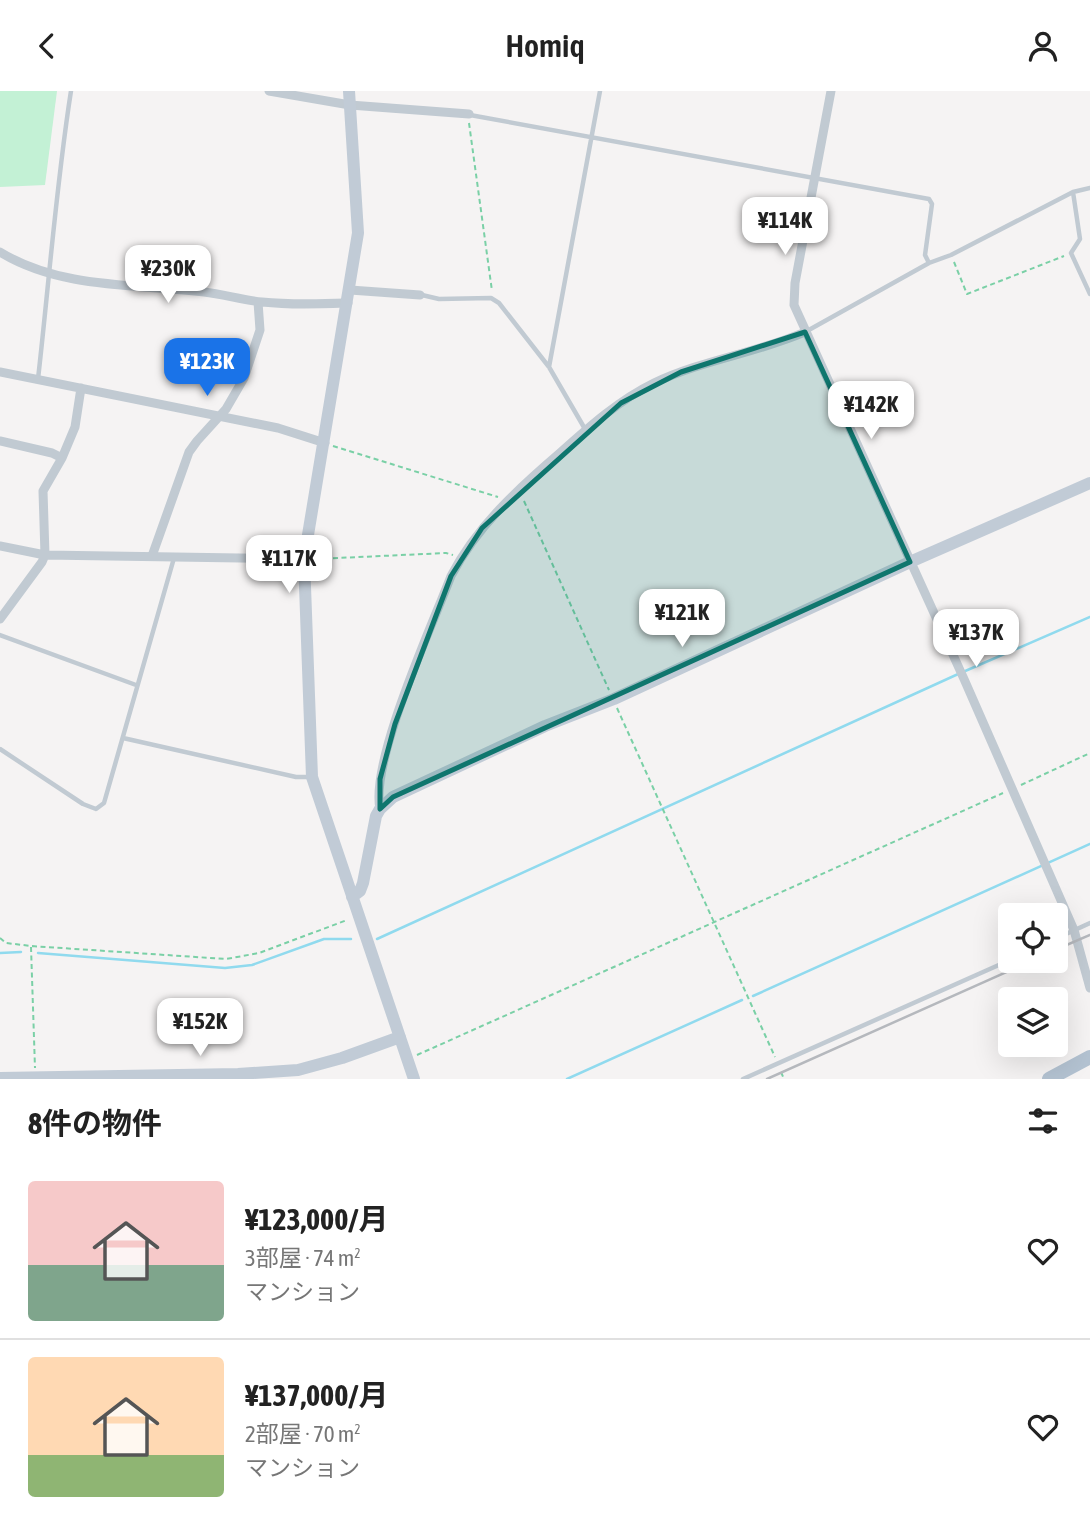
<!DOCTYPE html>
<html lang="ja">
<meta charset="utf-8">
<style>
body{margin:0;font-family:"Asap Condensed","Noto Sans JP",sans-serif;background:#f2f2f2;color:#222;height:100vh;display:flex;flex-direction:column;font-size:26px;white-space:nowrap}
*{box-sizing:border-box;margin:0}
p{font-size:23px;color:#767676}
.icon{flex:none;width:38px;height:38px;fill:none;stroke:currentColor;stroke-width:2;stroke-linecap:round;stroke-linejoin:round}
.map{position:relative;height:988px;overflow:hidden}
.details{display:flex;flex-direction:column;background:#fff;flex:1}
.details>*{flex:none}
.controls{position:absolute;left:998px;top:812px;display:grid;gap:14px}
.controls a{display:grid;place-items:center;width:70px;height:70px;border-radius:7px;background:#fff;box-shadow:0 7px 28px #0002;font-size:35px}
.price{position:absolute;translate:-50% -60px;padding:0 16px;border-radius:14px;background:#fff;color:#222;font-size:23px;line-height:46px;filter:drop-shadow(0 2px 4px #0008)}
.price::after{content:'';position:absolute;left:50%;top:42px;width:21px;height:16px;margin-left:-10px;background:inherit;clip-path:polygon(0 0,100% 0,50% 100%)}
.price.selected{background:#1a73e8;color:#fff}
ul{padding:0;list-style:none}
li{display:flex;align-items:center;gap:21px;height:175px;padding:0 28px}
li+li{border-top:2px solid #e0e0e0}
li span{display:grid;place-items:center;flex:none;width:196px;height:140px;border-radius:7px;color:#555}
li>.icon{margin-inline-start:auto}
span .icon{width:84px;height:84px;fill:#fffc;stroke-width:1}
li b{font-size:30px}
h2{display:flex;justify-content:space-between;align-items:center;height:84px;padding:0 28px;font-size:30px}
header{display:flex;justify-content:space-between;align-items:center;height:91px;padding:0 28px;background:#fff;font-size:32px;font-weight:600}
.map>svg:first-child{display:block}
.green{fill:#c3f1d5}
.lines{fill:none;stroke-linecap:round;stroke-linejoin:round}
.stream{stroke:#90daee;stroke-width:2.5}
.path{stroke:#7ad0a6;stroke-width:2;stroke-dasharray:5 3.5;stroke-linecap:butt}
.lane{stroke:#c1cad2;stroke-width:4.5}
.street{stroke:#c1cad2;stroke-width:9}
.secondary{stroke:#c1cbd6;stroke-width:12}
.primary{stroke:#b3c2d1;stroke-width:14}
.rail{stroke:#b5b8bd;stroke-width:2.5}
.marked{fill:#0f766e;fill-opacity:0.2;stroke:#0f766e;stroke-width:5;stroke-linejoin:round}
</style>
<header><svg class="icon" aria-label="back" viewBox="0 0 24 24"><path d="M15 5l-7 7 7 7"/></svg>Homiq<svg class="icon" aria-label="person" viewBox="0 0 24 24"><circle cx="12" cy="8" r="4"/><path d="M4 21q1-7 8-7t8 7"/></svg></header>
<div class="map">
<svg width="1090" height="988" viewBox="0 0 1090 988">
<rect width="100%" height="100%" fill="#f5f3f3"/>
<!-- green -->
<path class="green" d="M0 0H57L45 94 0 96Z"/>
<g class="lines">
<!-- stream -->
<path class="stream" d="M377 848 956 584 1090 526
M0 862 21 861
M38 862 225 877 252 874 324 848H351
M753 905 1090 753
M567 988 742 909"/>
<!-- path -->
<path class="path" d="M469 32 492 200
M954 171 967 203 1064 165
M333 355 498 406
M524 410 609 599
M316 468 446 462 453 464
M617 617 775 966
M1021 694 1090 662
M0 847 6 852 31 855 226 868 259 862 347 829
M31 856 35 977
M417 964 1003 702
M781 981 784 988"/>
<!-- lane -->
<path class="lane" d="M470 24 929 108 932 113 925 164 929 172
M1073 101 1080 148 1071 162 1090 203
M422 204 439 208 491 207 499 212 549 276 585 338
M807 240 929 172 951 164 1073 101 1090 97
M549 276 600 0
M38 288C49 192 56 95 71 0
M0 544 136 594
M123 647 296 686H310
M0 658 83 713 96 718 104 712 174 467
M1055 848 1090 832
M743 988 1010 869"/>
<!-- street -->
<path class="street" d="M269 0 350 14 469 23
M831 0 795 192 794 214 964 588 1074 839 1090 897
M0 161C60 198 136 193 204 201 223 203 242 209 262 211 291 214 318 213 348 212
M350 199 420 204
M0 281 278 337 325 352
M0 350 52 362 62 367
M0 455 45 464 304 468
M152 465 189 361 197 350 226 318 244 287 260 239 258 211
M0 528 42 471 45 464 43 400 62 367 75 336 81 297
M380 718C370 670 432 535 451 485 477 435 518 398 560 362 589 336 619 309 654 292 702 269 757 262 805 241"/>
<!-- secondary -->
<path class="secondary" d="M349 0 358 142 304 468 312 686 414 988
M352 806 360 800 363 792 376 725 380 718 393 706 545 635 614 608 910 471 1090 392
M0 987 238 983 298 979 342 967 400 946"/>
<!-- primary -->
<path class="primary" d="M1049 988 1090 966"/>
<!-- rail -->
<path class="rail" d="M1055 859 1090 844
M767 988 1031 870"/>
</g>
<!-- marked area -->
<path class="marked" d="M805 241 910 471 393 706 380 718V688L395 633 451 485 482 437 621 312 681 281Z"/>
</svg>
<div class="controls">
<a><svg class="icon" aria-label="locate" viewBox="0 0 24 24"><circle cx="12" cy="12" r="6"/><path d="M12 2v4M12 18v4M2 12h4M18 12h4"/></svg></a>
<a><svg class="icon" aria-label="layers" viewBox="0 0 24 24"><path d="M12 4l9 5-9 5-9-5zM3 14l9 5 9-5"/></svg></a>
</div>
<b class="price" style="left:785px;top:166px">¥114K</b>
<b class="price" style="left:168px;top:214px">¥230K</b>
<b class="price selected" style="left:207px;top:307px">¥123K</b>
<b class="price" style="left:871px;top:350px">¥142K</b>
<b class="price" style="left:289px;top:504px">¥117K</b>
<b class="price" style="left:682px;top:558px">¥121K</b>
<b class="price" style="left:976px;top:578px">¥137K</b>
<b class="price" style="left:200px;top:967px">¥152K</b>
</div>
<section class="details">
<h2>8件の物件<svg class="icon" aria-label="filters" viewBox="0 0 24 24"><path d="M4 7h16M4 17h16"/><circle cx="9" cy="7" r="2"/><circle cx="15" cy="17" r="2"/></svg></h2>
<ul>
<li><span style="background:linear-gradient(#f6c9c9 60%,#7fa58c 0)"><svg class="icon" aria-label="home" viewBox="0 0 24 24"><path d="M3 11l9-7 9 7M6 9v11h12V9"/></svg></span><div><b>¥123,000/月</b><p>3部屋 · 74 m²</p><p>マンション</p></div><svg class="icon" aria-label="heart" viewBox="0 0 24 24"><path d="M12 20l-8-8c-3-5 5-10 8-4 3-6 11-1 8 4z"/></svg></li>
<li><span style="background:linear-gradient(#ffd9b3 70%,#8fb573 0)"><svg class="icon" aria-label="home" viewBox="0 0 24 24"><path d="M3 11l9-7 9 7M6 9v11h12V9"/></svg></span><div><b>¥137,000/月</b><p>2部屋 · 70 m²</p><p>マンション</p></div><svg class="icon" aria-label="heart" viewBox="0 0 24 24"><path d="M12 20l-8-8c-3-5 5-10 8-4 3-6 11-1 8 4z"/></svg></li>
</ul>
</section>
